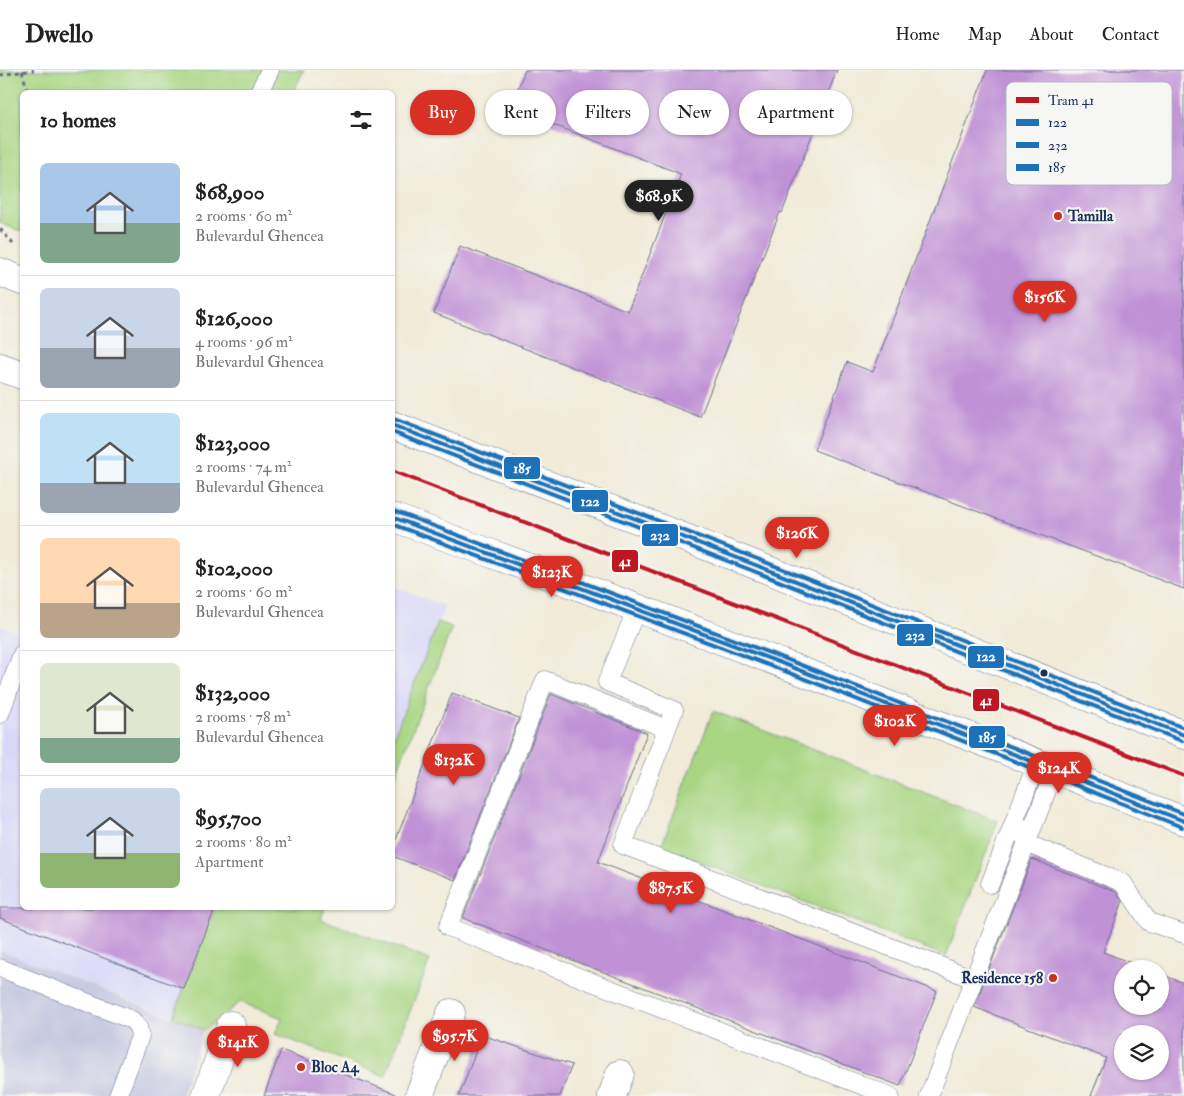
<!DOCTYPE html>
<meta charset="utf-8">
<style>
body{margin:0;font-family:"IM FELL Double Pica",serif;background:#f6f6f6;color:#222;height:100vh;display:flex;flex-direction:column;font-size:19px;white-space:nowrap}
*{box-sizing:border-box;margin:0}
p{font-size:16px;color:#767676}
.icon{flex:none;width:28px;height:28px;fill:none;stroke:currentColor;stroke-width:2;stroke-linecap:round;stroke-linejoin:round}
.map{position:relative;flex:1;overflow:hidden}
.details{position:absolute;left:20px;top:20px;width:375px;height:820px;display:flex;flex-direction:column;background:#fff;border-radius:8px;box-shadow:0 1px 4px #0004}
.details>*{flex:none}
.hud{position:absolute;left:410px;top:20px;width:475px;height:45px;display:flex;gap:10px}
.fabs{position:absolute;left:1114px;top:890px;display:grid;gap:10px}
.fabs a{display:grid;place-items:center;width:55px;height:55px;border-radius:50%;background:#fff;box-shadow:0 1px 4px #0004;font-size:25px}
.price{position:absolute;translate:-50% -42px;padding:0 11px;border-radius:18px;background:#d93025;color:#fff;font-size:16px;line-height:32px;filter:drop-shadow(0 1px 2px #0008)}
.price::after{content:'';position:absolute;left:50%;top:30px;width:15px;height:11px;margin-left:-8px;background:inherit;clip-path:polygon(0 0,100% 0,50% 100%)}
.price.current{background:#222;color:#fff}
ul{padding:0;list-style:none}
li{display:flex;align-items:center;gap:15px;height:125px;padding:0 20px}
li+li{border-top:1px solid #e0e0e0}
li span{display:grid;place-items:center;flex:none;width:140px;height:100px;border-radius:8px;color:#555}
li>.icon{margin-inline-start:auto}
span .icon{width:60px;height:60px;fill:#fffc;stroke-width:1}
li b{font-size:21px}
h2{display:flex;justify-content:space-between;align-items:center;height:60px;padding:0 20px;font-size:21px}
.pill{padding:0 18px;border-radius:22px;background:#fff;box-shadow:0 1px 4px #0004;font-size:18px;line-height:45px}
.pill.current{background:#d93025;color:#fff}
header{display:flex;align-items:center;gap:30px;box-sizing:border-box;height:70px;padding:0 25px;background:#fff;border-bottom:1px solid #e0e0e0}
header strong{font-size:24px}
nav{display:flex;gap:28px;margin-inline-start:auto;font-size:18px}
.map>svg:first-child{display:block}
.built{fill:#d9d7f8}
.industrial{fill:#c0c2dd}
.green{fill:#a9d683;stroke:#628270}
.building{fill:#c091d5;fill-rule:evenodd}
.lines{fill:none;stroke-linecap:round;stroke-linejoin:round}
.lane-casing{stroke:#667189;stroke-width:19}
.street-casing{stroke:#667189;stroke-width:29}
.secondary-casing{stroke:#667189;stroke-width:29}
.path{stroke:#667189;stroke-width:3;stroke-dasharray:4 4;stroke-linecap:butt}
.lane{stroke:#fff;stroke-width:18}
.street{stroke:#fff;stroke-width:28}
.secondary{stroke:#fff;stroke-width:28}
.bus-1-casing{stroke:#f6f6f2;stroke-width:8}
.bus-2-casing{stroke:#f6f6f2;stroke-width:8}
.bus-3-casing{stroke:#f6f6f2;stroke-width:8}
.bus-1{stroke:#1d71b8;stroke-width:4}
.bus-2{stroke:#1d71b8;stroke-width:4}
.bus-3{stroke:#1d71b8;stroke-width:4}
.tram-1-casing{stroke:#f6f6f2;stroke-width:8}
.tram-1{stroke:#be1622;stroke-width:4}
.poi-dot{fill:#c8321e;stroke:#f6f6f2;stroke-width:2}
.bus-dot{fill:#1b2f5e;stroke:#f6f6f2;stroke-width:2}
.labels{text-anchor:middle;stroke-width:4.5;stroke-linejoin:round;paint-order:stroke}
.poi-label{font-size:15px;font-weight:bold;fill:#1b2f5e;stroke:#f6f6f2;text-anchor:start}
.key{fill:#f6f6f2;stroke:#b4bac6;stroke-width:1}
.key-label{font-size:14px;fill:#1b2f5e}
.line-badge{stroke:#f6f6f2;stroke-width:2}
.badge-label{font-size:14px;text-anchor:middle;font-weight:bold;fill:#fff}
</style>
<header>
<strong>Dwello</strong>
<nav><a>Home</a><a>Map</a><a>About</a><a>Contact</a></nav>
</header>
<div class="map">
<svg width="1184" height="1026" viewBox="0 0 1184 1026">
<rect width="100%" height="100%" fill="#f6f6f2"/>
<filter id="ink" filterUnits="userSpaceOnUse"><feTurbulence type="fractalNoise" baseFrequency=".02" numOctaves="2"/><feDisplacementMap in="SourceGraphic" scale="10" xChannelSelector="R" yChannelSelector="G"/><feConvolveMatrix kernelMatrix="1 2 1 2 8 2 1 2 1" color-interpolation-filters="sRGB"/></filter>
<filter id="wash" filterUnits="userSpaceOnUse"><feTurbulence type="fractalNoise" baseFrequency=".0096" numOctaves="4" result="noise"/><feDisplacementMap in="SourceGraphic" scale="20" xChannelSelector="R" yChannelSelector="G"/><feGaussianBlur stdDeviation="1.12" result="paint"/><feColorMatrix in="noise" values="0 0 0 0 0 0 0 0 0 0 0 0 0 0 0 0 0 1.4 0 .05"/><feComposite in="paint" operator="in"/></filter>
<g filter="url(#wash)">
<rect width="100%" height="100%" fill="#f1ebd8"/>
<!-- built -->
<path class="built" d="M393 516 445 536 393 666Z
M22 551V838H215L173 947 0 880V555L18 562Z"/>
<!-- industrial -->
<path class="industrial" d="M0 880 204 960 181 1026H0Z"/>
<!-- green -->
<path class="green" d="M0 0H304L293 22H22V162L0 153Z
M438 552 452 557 393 712V669Z
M713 641 998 751 946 886 661 777Z
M215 838H325L321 849 430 890 385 1006 275 964 282 948 240 932 204 960 173 947Z"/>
<g id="blocks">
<!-- building -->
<path class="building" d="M525 0H837L782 143 780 142 700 347 434 243 460 176 628 241 681 104 510 38Z
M987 0H1184V519L814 380 847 292 873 302Z
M452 623 519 648 455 810 392 786V780Z
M551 624 647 663 598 792 937 921 900 1016 463 848Z
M1032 789 1116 822 1123 831 1103 882 1147 899H1122V936H1160V904L1184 913V1026H1091L1106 988 974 937ZM1122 964H1160V1001H1122Z
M0 838H215L184 919 0 848Z
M482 965 572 995 560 1026H459Z
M281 980 396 1024V1026H264Z"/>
</g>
</g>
<g filter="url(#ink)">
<use href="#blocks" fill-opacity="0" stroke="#667189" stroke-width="1"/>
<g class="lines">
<defs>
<path id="lane" d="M259 22 270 0
M637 538 607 612 674 640 623 775 974 909 1049 715
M0 644 22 584
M667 659 545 610 448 857 890 1026
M1015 749 1028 774 1123 813 1149 852 1184 864
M990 814 1031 708
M0 898 132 950 138 957 140 966 118 1026
M929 1026 974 909"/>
<path id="street" d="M206 1026 231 955
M419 1026 451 943
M612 1026 620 1004"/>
<path id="secondary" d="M0 202 22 211
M0 297 22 305
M392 355 753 494 1184 665
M392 447C658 544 921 647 1184 751"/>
</defs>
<!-- lane casing -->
<use href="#lane" class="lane-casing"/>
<!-- street casing -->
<use href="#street" class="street-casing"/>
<!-- secondary casing -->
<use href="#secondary" class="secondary-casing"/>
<!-- path -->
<path class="path" d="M22 1 28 22
M0 5 34 0
M0 159 13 174"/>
<!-- lane -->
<use href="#lane" class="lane"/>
<!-- street -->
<use href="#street" class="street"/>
<!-- secondary -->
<use href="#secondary" class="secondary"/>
<defs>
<path id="bus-1" d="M392 355 753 494 1184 665
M392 447 789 596 1184 751"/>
<path id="bus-2" d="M392 362 751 500 1182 671
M392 454 787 602 1182 757"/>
<path id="bus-3" d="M394 349 755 488 1184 658
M394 441 791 591 1184 744"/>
</defs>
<!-- bus-1 casing -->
<use href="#bus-1" class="bus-1-casing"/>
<!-- bus-2 casing -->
<use href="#bus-2" class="bus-2-casing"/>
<!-- bus-3 casing -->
<use href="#bus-3" class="bus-3-casing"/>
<!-- bus-1 -->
<use href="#bus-1" class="bus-1"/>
<!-- bus-2 -->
<use href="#bus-2" class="bus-2"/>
<!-- bus-3 -->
<use href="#bus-3" class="bus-3"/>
<defs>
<path id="tram-1" d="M392 401 1184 706"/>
</defs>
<!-- tram-1 casing -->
<use href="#tram-1" class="tram-1-casing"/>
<!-- tram-1 -->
<use href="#tram-1" class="tram-1"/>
</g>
</g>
<!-- markers -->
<g class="poi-dot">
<circle cx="1058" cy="146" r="5"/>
<circle cx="1053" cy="908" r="5"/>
<circle cx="301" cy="997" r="5"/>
</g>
<circle class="bus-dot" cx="1044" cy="603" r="4.5"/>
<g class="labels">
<!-- poi labels -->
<g class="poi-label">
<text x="1068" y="151">Tamilla</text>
<text x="1043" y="913" text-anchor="end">Residence 158</text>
<text x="311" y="1002">Bloc A4</text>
</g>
</g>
<!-- legend -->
<rect x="1006" y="12" width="166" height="103" rx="8" class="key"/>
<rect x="1016" y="27" width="23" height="6" fill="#be1622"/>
<rect x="1016" y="49" width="23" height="7" fill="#1d71b8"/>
<rect x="1016" y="72" width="23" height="6" fill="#1d71b8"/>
<rect x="1016" y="94" width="23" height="7" fill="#1d71b8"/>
<g class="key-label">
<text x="1048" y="35">Tram 41</text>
<text x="1048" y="57">122</text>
<text x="1048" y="80">232</text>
<text x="1048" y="102">185</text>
</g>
<g class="line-badge">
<rect x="503" y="386" width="38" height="24" rx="5" fill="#1d71b8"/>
<rect x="571" y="419" width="38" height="24" rx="5" fill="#1d71b8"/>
<rect x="641" y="453" width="38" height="24" rx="5" fill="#1d71b8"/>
<rect x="611" y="479" width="28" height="24" rx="5" fill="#be1622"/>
<rect x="896" y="553" width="38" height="24" rx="5" fill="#1d71b8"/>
<rect x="967" y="575" width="38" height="24" rx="5" fill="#1d71b8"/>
<rect x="972" y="618" width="28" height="24" rx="5" fill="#be1622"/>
<rect x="968" y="655" width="38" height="24" rx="5" fill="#1d71b8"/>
</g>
<g class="badge-label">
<text x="522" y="403">185</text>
<text x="590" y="436">122</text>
<text x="660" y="470">232</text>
<text x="625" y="496">41</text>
<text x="915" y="570">232</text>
<text x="986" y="591">122</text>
<text x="986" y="635">41</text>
<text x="987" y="672">185</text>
</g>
</svg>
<div class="fabs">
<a><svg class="icon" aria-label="locate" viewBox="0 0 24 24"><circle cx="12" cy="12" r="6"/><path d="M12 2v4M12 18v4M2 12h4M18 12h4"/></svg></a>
<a><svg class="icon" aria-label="layers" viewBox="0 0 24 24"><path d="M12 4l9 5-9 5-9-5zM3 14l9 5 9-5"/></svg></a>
</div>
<b class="price current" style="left:659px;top:152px">$68.9K</b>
<b class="price" style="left:1045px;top:253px">$156K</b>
<b class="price" style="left:797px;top:489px">$126K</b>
<b class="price" style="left:552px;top:528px">$123K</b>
<b class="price" style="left:895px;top:677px">$102K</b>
<b class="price" style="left:454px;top:716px">$132K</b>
<b class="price" style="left:1059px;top:724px">$124K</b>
<b class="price" style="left:671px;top:844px">$87.5K</b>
<b class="price" style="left:455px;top:992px">$95.7K</b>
<b class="price" style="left:238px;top:998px">$141K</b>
<div class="hud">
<a class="pill current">Buy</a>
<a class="pill">Rent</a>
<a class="pill">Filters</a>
<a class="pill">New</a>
<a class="pill">Apartment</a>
</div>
<section class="details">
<h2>10 homes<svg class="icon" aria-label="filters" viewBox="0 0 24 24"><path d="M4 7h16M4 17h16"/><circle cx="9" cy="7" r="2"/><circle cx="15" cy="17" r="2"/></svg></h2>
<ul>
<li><span style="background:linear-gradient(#a9c7e8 60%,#7fa58c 0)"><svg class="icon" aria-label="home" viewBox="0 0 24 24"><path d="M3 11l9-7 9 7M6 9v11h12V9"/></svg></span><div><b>$68,900</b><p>2 rooms · 60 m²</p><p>Bulevardul Ghencea</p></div></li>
<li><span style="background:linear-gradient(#c9d6e8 60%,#9aa5b1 0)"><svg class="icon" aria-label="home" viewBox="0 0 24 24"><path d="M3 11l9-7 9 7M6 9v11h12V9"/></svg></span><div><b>$126,000</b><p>4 rooms · 96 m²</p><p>Bulevardul Ghencea</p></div></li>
<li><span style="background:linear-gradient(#bfe0f5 70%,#9aa5b1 0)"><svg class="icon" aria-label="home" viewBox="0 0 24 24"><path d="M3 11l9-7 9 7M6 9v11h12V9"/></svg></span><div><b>$123,000</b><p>2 rooms · 74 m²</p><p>Bulevardul Ghencea</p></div></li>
<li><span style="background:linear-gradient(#ffd9b3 65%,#b9a48a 0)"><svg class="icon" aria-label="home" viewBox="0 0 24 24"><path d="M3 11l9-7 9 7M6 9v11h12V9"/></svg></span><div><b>$102,000</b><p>2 rooms · 60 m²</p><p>Bulevardul Ghencea</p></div></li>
<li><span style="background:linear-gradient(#dfe7d0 75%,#7fa58c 0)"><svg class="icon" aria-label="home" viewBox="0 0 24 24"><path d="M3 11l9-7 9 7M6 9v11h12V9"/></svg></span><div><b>$132,000</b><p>2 rooms · 78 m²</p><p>Bulevardul Ghencea</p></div></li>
<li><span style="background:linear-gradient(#c9d6e8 65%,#8fb573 0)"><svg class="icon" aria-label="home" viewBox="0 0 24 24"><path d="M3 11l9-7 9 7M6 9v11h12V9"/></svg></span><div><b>$95,700</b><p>2 rooms · 80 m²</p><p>Apartment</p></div></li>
</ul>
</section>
</div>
